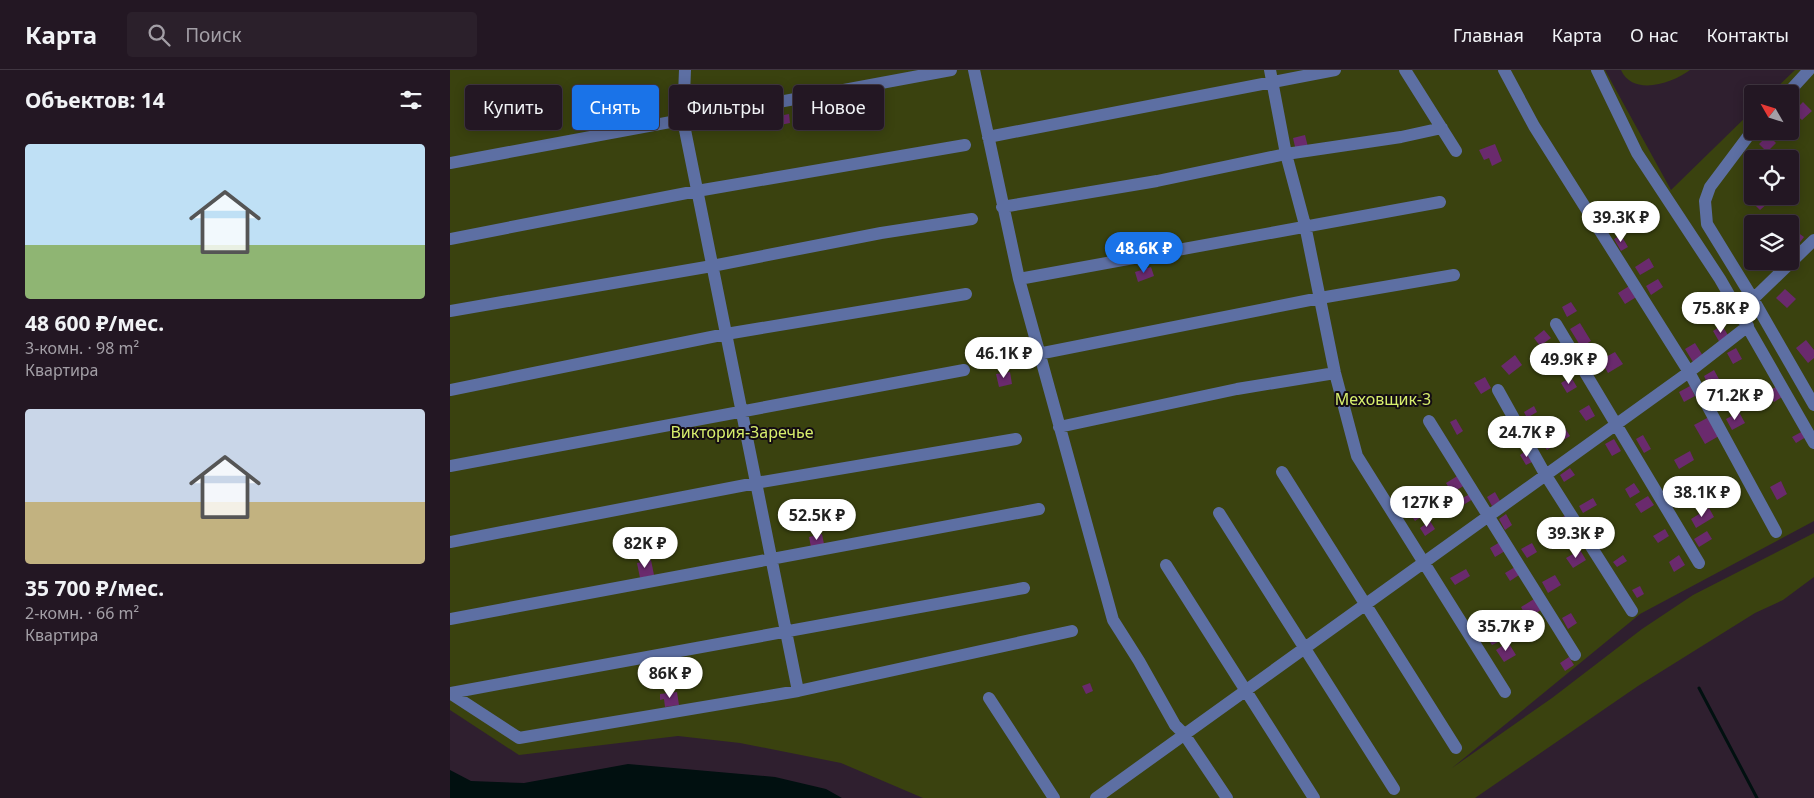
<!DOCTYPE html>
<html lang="ru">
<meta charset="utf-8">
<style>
body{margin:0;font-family:"Noto Sans",sans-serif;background:#2b202b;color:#f1f3f6;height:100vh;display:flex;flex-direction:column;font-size:19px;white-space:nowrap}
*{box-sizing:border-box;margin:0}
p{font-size:16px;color:#a39fa6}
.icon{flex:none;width:28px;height:28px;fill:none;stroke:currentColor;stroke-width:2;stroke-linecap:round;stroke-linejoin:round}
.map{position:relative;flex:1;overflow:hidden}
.details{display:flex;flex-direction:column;background:#231723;width:450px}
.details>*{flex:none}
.guide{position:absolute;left:15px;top:15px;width:475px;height:45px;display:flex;gap:10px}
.needle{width:32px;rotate:309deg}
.buttons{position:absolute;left:1294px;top:15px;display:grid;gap:10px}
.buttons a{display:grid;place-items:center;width:55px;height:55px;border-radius:5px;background:#231723;box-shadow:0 2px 12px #0003,0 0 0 1px #403641;font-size:25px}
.price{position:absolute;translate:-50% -42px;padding:0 11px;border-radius:18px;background:#fff;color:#222;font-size:16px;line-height:32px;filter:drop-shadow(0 1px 2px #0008)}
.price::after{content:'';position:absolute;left:50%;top:30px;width:15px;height:11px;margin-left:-8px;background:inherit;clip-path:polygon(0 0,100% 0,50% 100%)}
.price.selected{background:#1a73e8;color:#fff}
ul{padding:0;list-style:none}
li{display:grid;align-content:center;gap:10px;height:265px;padding:0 25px}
li span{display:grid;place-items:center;height:155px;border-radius:5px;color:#555}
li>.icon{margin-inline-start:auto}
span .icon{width:90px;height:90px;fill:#fffc;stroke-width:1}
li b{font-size:21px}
h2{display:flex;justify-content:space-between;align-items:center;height:60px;padding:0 25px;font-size:21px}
.pill{padding:0 18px;border-radius:5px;background:#231723;box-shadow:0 2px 12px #0003,0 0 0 1px #403641;font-size:18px;line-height:45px}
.pill.selected{background:#1a73e8;color:#fff}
header{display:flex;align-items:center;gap:30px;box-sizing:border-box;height:70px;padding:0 25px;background:#231723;border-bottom:1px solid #403641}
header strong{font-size:24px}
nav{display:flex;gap:28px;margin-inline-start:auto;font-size:18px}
.search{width:350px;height:45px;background:#2b202b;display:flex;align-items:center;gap:12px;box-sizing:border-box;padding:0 18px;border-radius:5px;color:#a39fa6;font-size:19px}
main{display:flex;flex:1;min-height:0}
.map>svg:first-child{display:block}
.green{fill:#3a420f;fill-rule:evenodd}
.water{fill:#011010}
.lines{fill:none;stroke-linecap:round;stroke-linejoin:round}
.stream{stroke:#011010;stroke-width:3}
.building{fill:#6a2a6d}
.minor{stroke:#5d6fa3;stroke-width:12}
.labels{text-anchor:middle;stroke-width:4;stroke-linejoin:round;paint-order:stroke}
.park-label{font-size:16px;fill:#d7ee6c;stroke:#130c13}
</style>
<header>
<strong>Карта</strong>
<div class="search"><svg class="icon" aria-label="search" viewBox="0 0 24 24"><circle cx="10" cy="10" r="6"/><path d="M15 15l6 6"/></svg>Поиск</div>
<nav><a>Главная</a><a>Карта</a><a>О нас</a><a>Контакты</a></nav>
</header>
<main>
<section class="details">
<h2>Объектов: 14<svg class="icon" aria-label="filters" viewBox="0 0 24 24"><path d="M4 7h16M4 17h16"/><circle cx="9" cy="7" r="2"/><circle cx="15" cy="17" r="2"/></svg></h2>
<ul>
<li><span style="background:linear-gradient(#bfe0f5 65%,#8fb573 0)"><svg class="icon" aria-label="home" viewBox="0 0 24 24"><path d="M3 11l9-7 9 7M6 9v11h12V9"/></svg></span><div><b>48 600 ₽/мес.</b><p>3-комн. · 98 m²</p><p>Квартира</p></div></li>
<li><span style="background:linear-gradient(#c9d6e8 60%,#c2b280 0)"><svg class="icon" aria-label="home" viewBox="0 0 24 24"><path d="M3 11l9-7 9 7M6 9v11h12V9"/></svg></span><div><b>35 700 ₽/мес.</b><p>2-комн. · 66 m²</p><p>Квартира</p></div></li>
</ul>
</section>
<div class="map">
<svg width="1364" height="728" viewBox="0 0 1364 728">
<rect width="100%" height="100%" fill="#2f1f2f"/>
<!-- green -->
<path class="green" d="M0 0H1155L1221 120 1302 41V61H1340V24H1320L1345 0H1364V451L1190 544 1002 698 1102 628 1192 559 1243 525 1364 463V507L1333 530 1305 543 1188 616 1025 728H473L391 693 290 673 228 666 69 685 0 640ZM1302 89H1340V126H1302ZM1302 154H1340V191H1302Z
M1171 0H1240C1223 13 1183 27 1171 0Z"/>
<!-- water -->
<path class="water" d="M178 694 325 707 376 719 392 728H0V700L21 711 74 713Z"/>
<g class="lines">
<!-- stream -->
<path class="stream" d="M1249 618 1307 728"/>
</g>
<!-- building -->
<path class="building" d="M1353 32 1362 41 1352 50 1343 42Z
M401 33 402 41 395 42 394 34Z
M339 44 340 53 330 55 329 46Z
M855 65 858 77 846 81 843 68Z
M1318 65 1326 73 1317 82 1309 74Z
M1045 74 1052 91 1042 96 1039 88 1034 90 1029 80Z
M1302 121V126H1311L1318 133 1310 140 1297 127Z
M1343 159 1354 167 1344 180 1340 177V163Z
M1171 165 1178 177 1171 181 1164 169Z
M1199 188 1204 197 1190 205 1185 197Z
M701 197 704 206 688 212 685 202Z
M1208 209 1213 217 1201 225 1196 216Z
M1181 215 1188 226 1175 234 1168 223Z
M1335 219 1346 229 1337 238 1326 228Z
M1121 232 1127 241 1117 247 1112 237Z
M1130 253 1141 271 1131 277 1120 259Z
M1272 255 1279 267 1270 273 1263 261Z
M1094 260 1101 268 1090 276 1084 268Z
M1356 270 1364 280V288L1358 293 1346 278Z
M1245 273 1253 286 1243 292 1235 279Z
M1286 278 1292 289 1283 294 1277 283Z
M1109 281 1113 289 1100 296 1096 289Z
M1165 282 1173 294 1158 303 1154 296 1157 294 1154 288Z
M1065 285 1072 295 1059 305 1051 296Z
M1264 300 1270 311 1259 317 1254 306Z
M560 302 562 314 549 317 546 304Z
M1035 307 1041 318 1031 324 1024 313Z
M1121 307 1127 317 1117 323 1111 313Z
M1240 316 1245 326 1234 332 1229 322Z
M1326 317 1332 327 1324 332 1318 321Z
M1139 335 1145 346 1136 351 1129 341Z
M1084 336 1087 342 1077 348 1074 342Z
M1289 342 1295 353 1282 360 1276 349Z
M1259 347 1269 366 1255 374 1244 355Z
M1006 349 1013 361 1007 365 1000 352Z
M1111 352 1120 366 1097 380 1091 371 1104 363 1101 358Z
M1353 361 1356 367 1346 373 1342 367Z
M1193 365 1201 379 1194 383 1186 369Z
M1164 369 1171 381 1162 386 1155 374Z
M1077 380 1084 391 1076 395 1070 385Z
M1240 381 1244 390 1229 399 1224 390Z
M1120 398 1125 405 1114 412 1110 405Z
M1009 405 1015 415 1002 423 996 413Z
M1331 411 1337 424 1327 430 1320 417Z
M1184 413 1190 422 1180 428 1175 419Z
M1233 419 1239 429 1228 436 1222 426Z
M1045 422 1050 431 1042 436 1037 427Z
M1020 424 1023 429 1010 437 1007 431Z
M1198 426 1204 435 1191 443 1185 434Z
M1143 428 1147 435 1133 443 1129 436Z
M970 435 975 444 965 451 959 442Z
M1259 438 1264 447 1246 458 1241 449Z
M1056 444 1062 455 1055 460 1049 449Z
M1118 444 1123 452 1112 459 1107 450Z
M980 451 985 459 975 466 970 458Z
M1159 459 1164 467 1152 474 1147 466Z
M1215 459 1219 466 1208 473 1203 466Z
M1257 461 1262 469 1249 477 1244 469Z
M372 464 374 474 361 477 359 467Z
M1050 472 1055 481 1045 487 1040 478Z
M1082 473 1087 482 1077 488 1071 479Z
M1130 480 1136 490 1123 498 1116 488Z
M1173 485 1177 491 1167 497 1163 492Z
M1229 485 1235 495 1224 502 1219 492Z
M201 490 204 505 190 508 187 493Z
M1065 497 1069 505 1060 511 1055 503Z
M1016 499 1020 506 1005 515 1000 508Z
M1105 505 1111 515 1098 523 1092 512Z
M1190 516 1194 524 1187 528 1182 520Z
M1084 529 1091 540 1077 548 1071 537Z
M1121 543 1127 553 1118 559 1112 548Z
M1044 557 1052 570 1042 575 1034 563Z
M1058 572 1066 585 1054 592 1046 580Z
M1119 587 1124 595 1115 601 1110 593Z
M640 613 643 621 636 624 632 616Z
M227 622 229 635 215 637 214 629 210 630V624Z"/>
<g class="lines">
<!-- minor -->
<path class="minor" d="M235 0 233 50 348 621
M524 0 569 209 663 550 689 591 725 655 734 664 777 728
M820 0 836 84 855 155 885 303 907 386 1055 622
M955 0 1006 81
M1054 0 1084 56 1239 302 1326 462
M1147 0 1187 83 1270 209 1364 373
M1337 24 1359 0
M1302 61 1260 117 1255 131 1257 154 1303 229 1364 335
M538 67 885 0
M0 93 501 0
M552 137 707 111 836 84 951 67 992 58
M0 169 247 121 515 75
M569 209 990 132
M1303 229 1364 170
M0 241 262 196 431 163 522 149
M1106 254 1249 493
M588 284 870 228 1004 205
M0 320 276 264 516 224
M1048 320 1095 404 1182 541
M979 351 1125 585
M609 357 787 319 885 303
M0 396 514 300
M832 402 1006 678
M769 443 944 719
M0 472 306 413 566 369
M716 495 864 728
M0 549 589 439
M0 623 69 668 348 621 622 561
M0 623 574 518
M539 628 604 728
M646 728 1239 302 1298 256"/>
</g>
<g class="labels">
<!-- park labels -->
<g class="park-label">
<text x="933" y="335">Меховщик-3</text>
<text x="292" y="368">Виктория-Заречье</text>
</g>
</g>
</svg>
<div class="buttons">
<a><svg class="needle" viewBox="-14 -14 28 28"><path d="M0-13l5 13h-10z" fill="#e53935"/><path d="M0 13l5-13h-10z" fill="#a39fa6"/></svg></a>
<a><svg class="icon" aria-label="locate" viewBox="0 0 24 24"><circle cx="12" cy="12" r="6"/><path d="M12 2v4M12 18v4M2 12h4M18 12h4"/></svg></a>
<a><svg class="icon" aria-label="layers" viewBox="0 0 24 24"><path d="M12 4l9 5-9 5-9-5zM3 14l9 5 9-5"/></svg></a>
</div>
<b class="price" style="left:1171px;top:173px">39.3K ₽</b>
<b class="price selected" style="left:694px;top:204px">48.6K ₽</b>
<b class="price" style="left:1271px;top:264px">75.8K ₽</b>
<b class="price" style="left:554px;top:309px">46.1K ₽</b>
<b class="price" style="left:1119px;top:315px">49.9K ₽</b>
<b class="price" style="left:1285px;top:351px">71.2K ₽</b>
<b class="price" style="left:1077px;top:388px">24.7K ₽</b>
<b class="price" style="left:1252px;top:448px">38.1K ₽</b>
<b class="price" style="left:977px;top:458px">127K ₽</b>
<b class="price" style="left:367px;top:471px">52.5K ₽</b>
<b class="price" style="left:1126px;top:489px">39.3K ₽</b>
<b class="price" style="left:195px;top:499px">82K ₽</b>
<b class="price" style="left:1056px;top:582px">35.7K ₽</b>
<b class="price" style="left:220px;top:629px">86K ₽</b>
<div class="guide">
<a class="pill">Купить</a>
<a class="pill selected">Снять</a>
<a class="pill">Фильтры</a>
<a class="pill">Новое</a>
</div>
</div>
</main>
